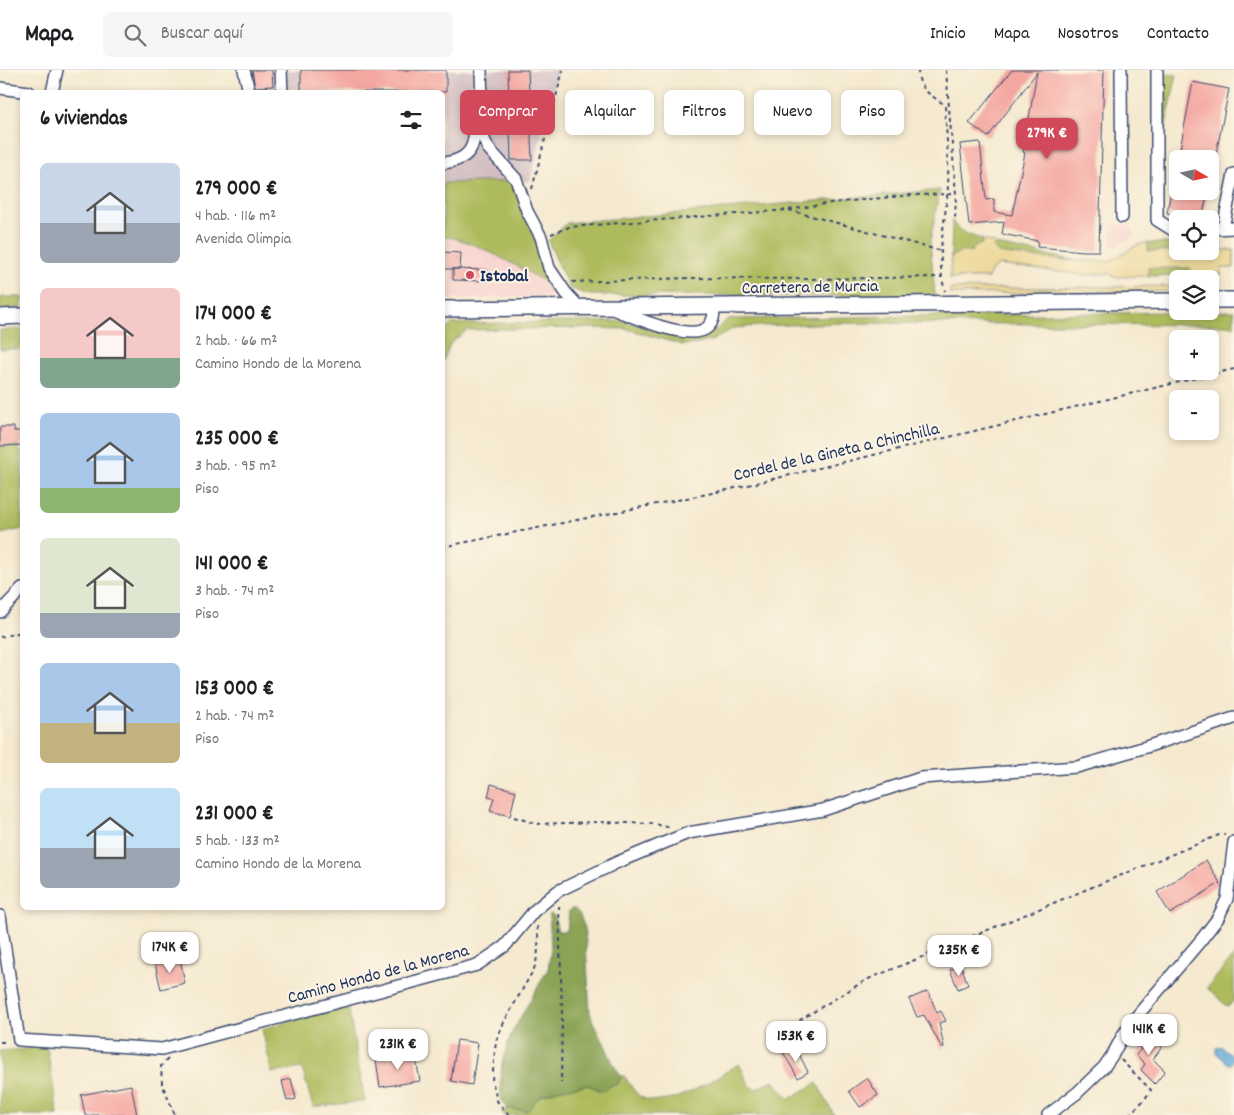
<!DOCTYPE html>
<html lang="es">
<meta charset="utf-8">
<style>
body{margin:0;font-family:Dekko,sans-serif;background:#f6f6f6;color:#202124;height:100vh;display:flex;flex-direction:column;font-size:19px;white-space:nowrap}
*{box-sizing:border-box;margin:0}
p{font-size:16px;color:#757577}
.icon{flex:none;width:28px;height:28px;fill:none;stroke:currentColor;stroke-width:2;stroke-linecap:round;stroke-linejoin:round}
.map{position:relative;flex:1;overflow:hidden}
.sheet{position:absolute;left:20px;top:20px;width:425px;height:820px;display:flex;flex-direction:column;background:#fff;border-radius:8px;box-shadow:0 2px 8px #0003}
.sheet>*{flex:none}
.guide{position:absolute;left:460px;top:20px;width:475px;height:45px;display:flex;gap:10px}
.needle{width:32px;rotate:99deg}
.tools{position:absolute;left:1169px;top:80px;display:grid;gap:10px}
.tools a{display:grid;place-items:center;width:50px;height:50px;border-radius:8px;background:#fff;box-shadow:0 2px 8px #0003;font-size:25px}
.price{position:absolute;translate:-50% -42px;padding:0 11px;border-radius:10px;background:#fff;color:#222;font-size:16px;line-height:32px;filter:drop-shadow(0 1px 2px #0008)}
.price::after{content:'';position:absolute;left:50%;top:30px;width:15px;height:11px;margin-left:-8px;background:inherit;clip-path:polygon(0 0,100% 0,50% 100%)}
.price.current{background:#d1495b;color:#fff}
ul{padding:0;list-style:none}
li{display:flex;align-items:center;gap:15px;height:125px;padding:0 20px}
li span{display:grid;place-items:center;flex:none;width:140px;height:100px;border-radius:8px;color:#555}
li>.icon{margin-inline-start:auto}
span .icon{width:60px;height:60px;fill:#fffc;stroke-width:1}
li b{font-size:21px}
h2{display:flex;justify-content:space-between;align-items:center;height:60px;padding:0 20px;font-size:21px}
.pill{padding:0 18px;border-radius:8px;background:#fff;box-shadow:0 2px 8px #0003;font-size:18px;line-height:45px}
.pill.current{background:#d1495b;color:#fff}
header{display:flex;align-items:center;gap:30px;box-sizing:border-box;height:70px;padding:0 25px;background:#fff;border-bottom:1px solid #e0e0e0}
header strong{font-size:24px}
nav{display:flex;gap:28px;margin-inline-start:auto;font-size:18px}
.search{width:350px;height:45px;background:#f6f6f6;display:flex;align-items:center;gap:12px;box-sizing:border-box;padding:0 18px;border-radius:8px;color:#757577;font-size:19px}
.map>svg:first-child{display:block}
.built{fill:#f7d0cb}
.industrial{fill:#d2bec2}
.green{fill:#aebb5d;stroke:#64755e}
.forest{fill:#8aa354;stroke:#526959}
.sand{fill:#eeda9e;stroke:#84847e}
.water{fill:#62a9d8;stroke:#3e6c9b}
.building{fill:#f4a6a0}
.lines{fill:none;stroke-linecap:round;stroke-linejoin:round}
.minor-casing{stroke:#3c4b6f;stroke-width:14}
.highway-casing{stroke:#3c4b6f;stroke-width:18}
.path{stroke:#3c4b6f;stroke-width:2;stroke-dasharray:4 4;stroke-linecap:butt}
.minor{stroke:#fff;stroke-width:11}
.highway{stroke:#fff;stroke-width:15}
.poi-dot{fill:#d1495b;stroke:#fcf5e5;stroke-width:2}
.labels{text-anchor:middle;stroke-width:4;stroke-linejoin:round;paint-order:stroke}
.poi-label{font-size:18px;font-weight:bold;fill:#1b2f5e;stroke:#fcf5e5;text-anchor:start}
.street-label{font-size:18px;fill:#1b2f5e;stroke:#fcf5e5}
</style>
<header>
<strong>Mapa</strong>
<div class="search"><svg class="icon" aria-label="search" viewBox="0 0 24 24"><circle cx="10" cy="10" r="6"/><path d="M15 15l6 6"/></svg>Buscar aquí</div>
<nav><a>Inicio</a><a>Mapa</a><a>Nosotros</a><a>Contacto</a></nav>
</header>
<div class="map">
<svg width="1234" height="1045" viewBox="0 0 1234 1045">
<rect width="100%" height="100%" fill="#fcf5e5"/>
<filter id="ink" filterUnits="userSpaceOnUse"><feTurbulence type="fractalNoise" baseFrequency=".02" numOctaves="2"/><feDisplacementMap in="SourceGraphic" scale="10" xChannelSelector="R" yChannelSelector="G"/><feConvolveMatrix kernelMatrix="1 2 1 2 8 2 1 2 1" color-interpolation-filters="sRGB"/></filter>
<filter id="wash" filterUnits="userSpaceOnUse"><feTurbulence type="fractalNoise" baseFrequency=".0096" numOctaves="4" result="noise"/><feDisplacementMap in="SourceGraphic" scale="20" xChannelSelector="R" yChannelSelector="G"/><feGaussianBlur stdDeviation="1.12" result="paint"/><feColorMatrix in="noise" values="0 0 0 0 0 0 0 0 0 0 0 0 0 0 0 0 0 1.4 0 .05"/><feComposite in="paint" operator="in"/></filter>
<g filter="url(#wash)">
<rect width="100%" height="100%" fill="#f5e9cf"/>
<!-- built -->
<path class="built" d="M1111 154H1130L1136 165 1112 178Z
M450 166 499 187 554 217 559 227 443 229V167Z"/>
<!-- industrial -->
<path class="industrial" d="M250 0H558L530 111 443 113 442 22H254Z"/>
<!-- green -->
<path class="green" d="M1163 4 1177 5 1161 77Z
M513 111 554 217C530 204 467 165 443 167V113Z
M940 120 930 171 935 226 589 225 569 218 548 171 567 153Z
M952 150C957 163 971 165 983 170L982 175 971 182 951 188Z
M1148 173H1177V181H1148Z
M996 175 1073 190 1042 189 998 183 993 177Z
M1148 198H1191V206H1148Z
M0 227H22V238L0 239Z
M1234 241V257L1228 255 840 253 759 256 734 258 713 270 698 274 683 275 627 259 579 258 467 260 450 274 443 292V263L452 254 622 251 684 267 700 268 716 260 728 249Z
M22 259V279H0V260Z
M17 375 22 385V459L0 464V376Z
M1234 886V930L1228 937 1207 918Z
M348 935 365 1031 313 1037 302 998 272 1003 262 959Z
M47 977 58 1045H0V981Z
M739 994 750 1016 756 1019 773 1010 789 1029 817 1013 834 1045H504L501 1042 508 1039 527 1041 540 1026 557 1020 588 1015 601 1021 605 1020 610 1016 615 1015 620 1010 621 1006H624C629 1012 634 1023 641 1027 668 1043 716 1007 739 994Z"/>
<!-- forest -->
<path class="forest" d="M571 839H574L579 843 585 858 590 943C593 954 599 963 604 973 609 984 613 995 621 1006L618 1014 610 1016 604 1021 587 1015 557 1020 540 1026 527 1041 508 1039 502 1032 501 1026 500 1015 502 994 510 966 548 899 551 878 549 845 552 844 554 846 558 861H567L569 841Z"/>
<!-- sand -->
<path class="sand" d="M983 170 995 173 993 177 998 183C1030 188 1063 191 1095 191 1099 191 1107 192 1111 190 1123 185 1134 173 1148 173V181H1210V172H1221V180H1234V198H1221V205L1191 206 1190 198H1148V206L1113 207 1110 203 1088 205 999 195 992 200 988 208H950L951 188 959 182H971L974 177 982 174Z
M1178 216 1177 221 950 224V219Z"/>
<!-- water -->
<path class="water" d="M1221 976 1234 987 1230 995 1216 983V978Z"/>
<g id="blocks">
<!-- building -->
<path class="building" d="M252 0H272L273 16 255 17Z
M301 0H446V22H301Z
M508 0H528L532 90H511Z
M1012 0H1104L1099 181H1084L1037 177 1038 171 1002 164 1004 152 969 155 960 74 980 72 986 130 994 129V142L1012 145 1025 83 1023 82 1037 2 988 67 969 53Z
M1193 12 1229 19 1215 89H1178Z
M1171 121H1208L1202 149 1167 143Z
M442 182 461 183 460 199H442Z
M453 199 488 200V211L453 210Z
M0 357H14V361H22V375L0 376Z
M491 714 516 721 510 746 490 741 494 728 488 727Z
M1206 790 1220 813 1170 844 1157 822Z
M180 889 185 913 161 919 155 894Z
M961 895 968 915 958 919 950 900Z
M928 921 937 943 941 941 946 951 939 953 944 977 942 978 924 945 917 947 909 929Z
M1146 959 1162 977 1153 989 1165 1001 1155 1014 1141 1000 1145 994 1136 985 1141 979 1134 970Z
M457 970 478 973 472 1015 451 1011Z
M791 977 795 986 799 984 808 1002 798 1008 783 982Z
M415 984 420 1011 380 1017 376 990Z
M867 1008 878 1025 860 1037 849 1021Z
M291 1009 296 1029 287 1031 282 1011Z
M131 1015 137 1045H85L81 1025Z"/>
</g>
</g>
<g filter="url(#ink)">
<use href="#blocks" fill-opacity="0" stroke="#3c4b6f" stroke-width="1"/>
<g class="lines">
<defs>
<path id="minor" d="M244 0 249 22
M281 0 282 22
M481 0 483 67 488 78 516 109 527 141 541 167 549 198 566 223 580 238
M1121 0 1122 147
M1157 0V150L1173 160H1178
M0 18 29 22
M52 22 57 0
M442 93C476 90 475 71 475 43
M1223 158 1234 104
M1210 159 1234 158
M615 240C634 247 692 273 708 257 714 251 714 244 714 236
M0 542 22 519
M0 846 19 970 162 979 477 895 505 876 534 841 558 821 618 792 688 763 823 740 921 708 1077 697 1146 677 1234 648
M1048 1045 1077 1023 1104 997 1113 984 1123 965 1137 946 1201 870 1218 848 1227 829 1234 772"/>
<path id="highway" d="M1210 230H1234
M442 239 1178 231
M0 247 22 246"/>
</defs>
<!-- minor casing -->
<use href="#minor" class="minor-casing"/>
<!-- highway casing -->
<use href="#highway" class="highway-casing"/>
<!-- path -->
<path class="path" d="M918 0C918 20 930 24 945 35 946 62 949 89 948 116 946 151 935 187 945 221
M946 0 956 124 955 149
M532 119 563 0
M789 140 941 181
M551 164 569 157 788 140 831 133 912 125 956 124
M572 212 689 208 807 209 942 207
M442 477 727 420 1234 299
M0 567 22 562
M514 747 537 754 599 752 655 754 671 758
M559 836 562 945 561 1013
M772 967 866 910 1219 765H1225
M0 972H8
M168 989 161 996 162 1014 175 1045
M1121 990 1151 1020 1144 1030 1129 1045
M509 1045 497 1031 492 1010 496 971 504 952 534 899C539 884 539 870 537 855"/>
<!-- minor -->
<use href="#minor" class="minor"/>
<!-- highway -->
<use href="#highway" class="highway"/>
</g>
</g>
<!-- markers -->
<circle class="poi-dot" cx="470" cy="205" r="5"/>
<g class="labels">
<!-- poi labels -->
<g class="poi-label">
<text x="480" y="211">Istobal</text>
</g>
<!-- street labels -->
<g class="street-label">
<text transform="translate(810 216) rotate(-1)" y="6">Carretera de Murcia</text>
<text transform="translate(836 381) rotate(-13)" y="6">Cordel de la Gineta a Chinchilla</text>
<text transform="translate(378 903) rotate(-15)" y="6">Camino Hondo de la Morena</text>
</g>
</g>
</svg>
<div class="tools">
<a><svg class="needle" viewBox="-14 -14 28 28"><path d="M0-13l5 13h-10z" fill="#e53935"/><path d="M0 13l5-13h-10z" fill="#757577"/></svg></a>
<a><svg class="icon" aria-label="locate" viewBox="0 0 24 24"><circle cx="12" cy="12" r="6"/><path d="M12 2v4M12 18v4M2 12h4M18 12h4"/></svg></a>
<a><svg class="icon" aria-label="layers" viewBox="0 0 24 24"><path d="M12 4l9 5-9 5-9-5zM3 14l9 5 9-5"/></svg></a>
<a>+</a>
<a>−</a>
</div>
<b class="price current" style="left:1047px;top:90px">279K €</b>
<b class="price" style="left:170px;top:904px">174K €</b>
<b class="price" style="left:959px;top:907px">235K €</b>
<b class="price" style="left:1149px;top:986px">141K €</b>
<b class="price" style="left:796px;top:993px">153K €</b>
<b class="price" style="left:398px;top:1001px">231K €</b>
<div class="guide">
<a class="pill current">Comprar</a>
<a class="pill">Alquilar</a>
<a class="pill">Filtros</a>
<a class="pill">Nuevo</a>
<a class="pill">Piso</a>
</div>
<section class="sheet">
<h2>6 viviendas<svg class="icon" aria-label="filters" viewBox="0 0 24 24"><path d="M4 7h16M4 17h16"/><circle cx="9" cy="7" r="2"/><circle cx="15" cy="17" r="2"/></svg></h2>
<ul>
<li><span style="background:linear-gradient(#c9d6e8 60%,#9aa5b1 0)"><svg class="icon" aria-label="home" viewBox="0 0 24 24"><path d="M3 11l9-7 9 7M6 9v11h12V9"/></svg></span><div><b>279 000 €</b><p>4 hab. · 116 m²</p><p>Avenida Olimpia</p></div></li>
<li><span style="background:linear-gradient(#f6c9c9 70%,#7fa58c 0)"><svg class="icon" aria-label="home" viewBox="0 0 24 24"><path d="M3 11l9-7 9 7M6 9v11h12V9"/></svg></span><div><b>174 000 €</b><p>2 hab. · 66 m²</p><p>Camino Hondo de la Morena</p></div></li>
<li><span style="background:linear-gradient(#a9c7e8 75%,#8fb573 0)"><svg class="icon" aria-label="home" viewBox="0 0 24 24"><path d="M3 11l9-7 9 7M6 9v11h12V9"/></svg></span><div><b>235 000 €</b><p>3 hab. · 95 m²</p><p>Piso</p></div></li>
<li><span style="background:linear-gradient(#dfe7d0 75%,#9aa5b1 0)"><svg class="icon" aria-label="home" viewBox="0 0 24 24"><path d="M3 11l9-7 9 7M6 9v11h12V9"/></svg></span><div><b>141 000 €</b><p>3 hab. · 74 m²</p><p>Piso</p></div></li>
<li><span style="background:linear-gradient(#a9c7e8 60%,#c2b280 0)"><svg class="icon" aria-label="home" viewBox="0 0 24 24"><path d="M3 11l9-7 9 7M6 9v11h12V9"/></svg></span><div><b>153 000 €</b><p>2 hab. · 74 m²</p><p>Piso</p></div></li>
<li><span style="background:linear-gradient(#bfe0f5 60%,#9aa5b1 0)"><svg class="icon" aria-label="home" viewBox="0 0 24 24"><path d="M3 11l9-7 9 7M6 9v11h12V9"/></svg></span><div><b>231 000 €</b><p>5 hab. · 133 m²</p><p>Camino Hondo de la Morena</p></div></li>
</ul>
</section>
</div>
